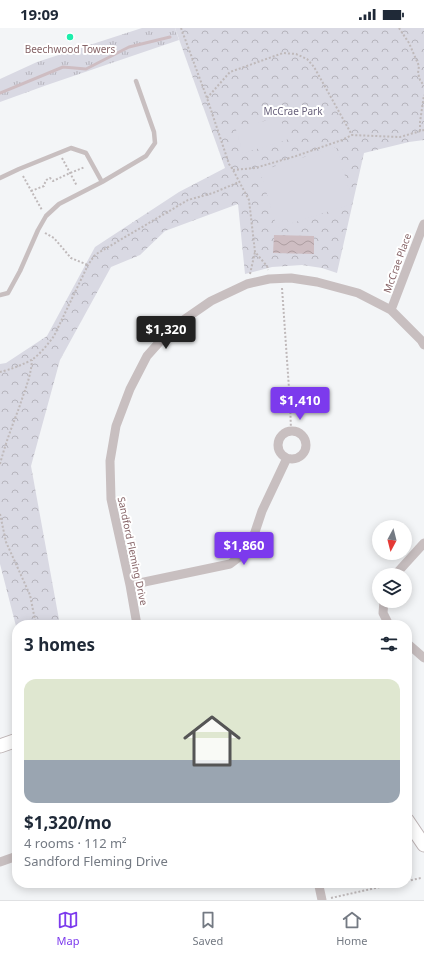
<!DOCTYPE html>
<meta charset="utf-8">
<style>
body{margin:0;font-family:"Noto Sans",sans-serif;background:#f6f6f7;color:#1f2937;height:100vh;display:flex;flex-direction:column;font-size:15px;white-space:nowrap}
*{box-sizing:border-box;margin:0}
p{font-size:13px;color:#747a83}
.icon{flex:none;width:22px;height:22px;fill:none;stroke:currentColor;stroke-width:2;stroke-linecap:round;stroke-linejoin:round}
.map{position:relative;flex:1;overflow:hidden}
.drawer{position:absolute;left:12px;top:592px;width:400px;height:268px;display:flex;flex-direction:column;background:#fff;border-radius:16px;box-shadow:0 2px 10px #0003}
.drawer>*{flex:none}
.needle{width:26px;rotate:187deg}
.controls{position:absolute;left:372px;top:492px;display:grid;gap:8px}
.controls a{display:grid;place-items:center;width:40px;height:40px;border-radius:50%;background:#fff;box-shadow:0 2px 10px #0003;font-size:20px}
.price{position:absolute;translate:-50% -34px;padding:0 9px;border-radius:4px;background:#7c3aed;color:#fff;font-size:13px;line-height:26px;filter:drop-shadow(0 1px 2px #0008)}
.price::after{content:'';position:absolute;left:50%;top:24px;width:12px;height:9px;margin-left:-6px;background:inherit;clip-path:polygon(0 0,100% 0,50% 100%)}
.price.active{background:#222;color:#fff}
ul{padding:0;list-style:none}
li{display:grid;align-content:center;gap:8px;height:212px;padding:0 12px}
li+li{border-top:1px solid #e0e1e3}
li span{display:grid;place-items:center;height:124px;border-radius:12px;color:#555}
li>.icon{margin-inline-start:auto}
span .icon{width:72px;height:72px;fill:#fffc;stroke-width:1}
li b{font-size:17px}
h2{display:flex;justify-content:space-between;align-items:center;height:48px;padding:0 12px;font-size:17px}
.status{display:flex;justify-content:space-between;align-items:center;height:28px;padding:0 20px;background:#fff;direction:ltr}
.status svg{height:11px;fill:currentColor}
.tab-bar{display:flex;justify-content:space-around;align-items:center;height:56px;border-top:1px solid #e0e1e3;background:#fff;font-size:11px;color:#747a83}
.tab-bar a{display:grid;justify-items:center;gap:2px}
.tab-bar .active{color:#7c3aed}
.map>svg:first-child{display:block}
.grass{fill:url(#grass-tufts)}
.park{fill:url(#park-crowns)}
.pitch{fill:#d9d9e3}
.water{fill:url(#water-waves)}
.lines{fill:none;stroke-linecap:round;stroke-linejoin:round}
.stream{stroke:#cebdc2;stroke-width:3}
.secondary-casing{stroke:#beb4b5;stroke-width:15}
.path{stroke:#bfb9ba;stroke-width:2;stroke-dasharray:2 2;stroke-linecap:butt}
.lane{stroke:#c8bfc0;stroke-width:4.5}
.street{stroke:#c8bfc0;stroke-width:9}
.secondary{stroke:#fff;stroke-width:13}
.poi-dot{fill:#1deeac;stroke:#fff;stroke-width:1.5}
.labels{text-anchor:middle;stroke-width:4;stroke-linejoin:round;paint-order:stroke}
.poi-label{font-size:10px;fill:#866467;stroke:#fff}
.park-label{font-size:10px;fill:#6a637d;stroke:#fff}
.street-label{font-size:10px;fill:#866467;stroke:#fff}
</style>
<div class="status"><b>19:09</b><svg viewBox="0 0 49 12"><path d="M0 12V9h3v3zM5 12V6h3v6zM10 12V3h3v9zM15 12V0h3v12zM26 1h20v11H26zM47 4h2v5h-2z"/></svg></div>
<div class="map">
<svg width="424" height="872" viewBox="0 0 424 872">
<defs>
<pattern id="grass-tufts" width="24" height="20" patternUnits="userSpaceOnUse"><rect width="24" height="20" fill="#d9d9e3"/><path d="M3 7l-1-3M5 7V3M7 7l1-3M15 17l-1-3M17 17v-4M19 17l1-3" fill="none" stroke="#b6b4bc"/></pattern>
<pattern id="park-crowns" width="20" height="18" patternUnits="userSpaceOnUse"><rect width="20" height="18" fill="#d9d9e3"/><path d="M2 6a3 3 0 1 1 6 0M12 15a3 3 0 1 1 6 0" fill="none" stroke="#b6b4bc"/></pattern>
<pattern id="water-waves" width="16" height="10" patternUnits="userSpaceOnUse"><rect width="16" height="10" fill="#cebdc2"/><path d="M0 5q4-4 8 0t8 0" fill="none" stroke="#ad9da1"/></pattern>
</defs>
<rect width="100%" height="100%" fill="#f3f5f7"/>
<!-- grass -->
<path class="grass" d="M142 0H175L179 12 47 57 0 74V51L37 34Z"/>
<!-- park -->
<path class="park" d="M175 0H424V112L409 114 364 125 337 245 322 240 302 237 272 239 245 246 238 176 165 203 140 227 111 239 60 332 31 438 60 597H17V602L0 536V336L6 335 47 308 95 219 179 164 225 140Z"/>
<!-- pitch -->
<path class="pitch" d="M280 88 287 112 243 125 236 102Z
M336 119 351 167 348 177 277 200 260 143Z"/>
<!-- water -->
<path class="water" d="M274 207 314 208V226L273 225Z"/>
<g class="lines">
<!-- stream -->
<path class="stream" d="M0 65 63 39 86 41 129 19 170 9"/>
<defs>
<path id="secondary" d="M0 718 17 712
M407 792 424 817"/>
</defs>
<!-- secondary casing -->
<use href="#secondary" class="secondary-casing"/>
<!-- path -->
<path class="path" d="M181 0 207 70 229 136 233 142 249 172 255 224 267 238 268 242
M399 0 409 15 419 38 418 45 420 52 424 58
M207 70 230 44 283 25 296 26 307 31 314 39 352 107
M420 103V94L424 67
M62 130 77 158
M233 142 255 140 296 128 342 112 352 107 400 109 424 102
M23 148 42 182
M31 163 44 158C45 154 46 151 50 150L53 153 70 145 85 139
M45 205 54 210 71 230 88 237
M250 246 255 224
M282 260 290 375 291 402
M0 344C9 342 25 336 33 331 41 325 48 316 54 308L88 237 94 228 98 225 188 172 213 165 239 154
M0 436C5 417 12 398 19 380 24 364 31 349 32 332
M0 486 6 514 30 567 36 597
M407 853 421 850
M331 870 398 855"/>
<!-- lane -->
<path class="lane" d="M0 150 19 141 71 120 86 125 102 154
M0 267 8 265 20 243 38 202 46 188 59 176 102 154 146 128 155 115 154 104 136 53"/>
<!-- street -->
<path class="street" d="M391 282 423 198 424 196
M278 417a14 14 0 1 1 28 0a14 14 0 1 1-28 0Z
M395 547 424 515
M130 557 230 536 246 524 255 504 262 483 287 430
M384 573 383 585 389 597
M137 597 130 557 111 471 110 433 116 398 130 361 147 328 172 300 211 273 247 256 269 251 291 250 317 254 358 265 391 282 421 312 424 317
M407 615 424 630
M0 834 17 828
M317 855 319 858 322 872"/>
<!-- secondary -->
<use href="#secondary" class="secondary"/>
</g>
<!-- markers -->
<circle class="poi-dot" cx="70" cy="9" r="4"/>
<g class="labels">
<!-- poi labels -->
<g class="poi-label">
<text x="70" y="25">Beechwood Towers</text>
</g>
<!-- park labels -->
<g class="park-label">
<text x="293" y="87">McCrae Park</text>
</g>
<!-- street labels -->
<g class="street-label">
<text transform="translate(397 235) rotate(-70)" y="4">McCrae Place</text>
<text transform="translate(133 523) rotate(78)" y="4">Sandford Fleming Drive</text>
</g>
</g>
</svg>
<div class="controls">
<a><svg class="needle" viewBox="-14 -14 28 28"><path d="M0-13l5 13h-10z" fill="#e53935"/><path d="M0 13l5-13h-10z" fill="#747a83"/></svg></a>
<a><svg class="icon" aria-label="layers" viewBox="0 0 24 24"><path d="M12 4l9 5-9 5-9-5zM3 14l9 5 9-5"/></svg></a>
</div>
<b class="price active" style="left:166px;top:322px">$1,320</b>
<b class="price" style="left:300px;top:393px">$1,410</b>
<b class="price" style="left:244px;top:538px">$1,860</b>
<section class="drawer">
<h2>3 homes<svg class="icon" aria-label="filters" viewBox="0 0 24 24"><path d="M4 7h16M4 17h16"/><circle cx="9" cy="7" r="2"/><circle cx="15" cy="17" r="2"/></svg></h2>
<ul>
<li><span style="background:linear-gradient(#dfe7d0 65%,#9aa5b1 0)"><svg class="icon" aria-label="home" viewBox="0 0 24 24"><path d="M3 11l9-7 9 7M6 9v11h12V9"/></svg></span><div><b>$1,320/mo</b><p>4 rooms · 112 m²</p><p>Sandford Fleming Drive</p></div></li>
</ul>
</section>
</div>
<nav class="tab-bar">
<a class="active"><svg class="icon" aria-label="map" viewBox="0 0 24 24"><path d="M3 6l6-2 6 2 6-2v14l-6 2-6-2-6 2zM9 4v14M15 6v14"/></svg>Map</a>
<a><svg class="icon" aria-label="saved" viewBox="0 0 24 24"><path d="M7 4h10v16l-5-4-5 4z"/></svg>Saved</a>
<a><svg class="icon" aria-label="home" viewBox="0 0 24 24"><path d="M3 11l9-7 9 7M6 9v11h12V9"/></svg>Home</a>
</nav>
